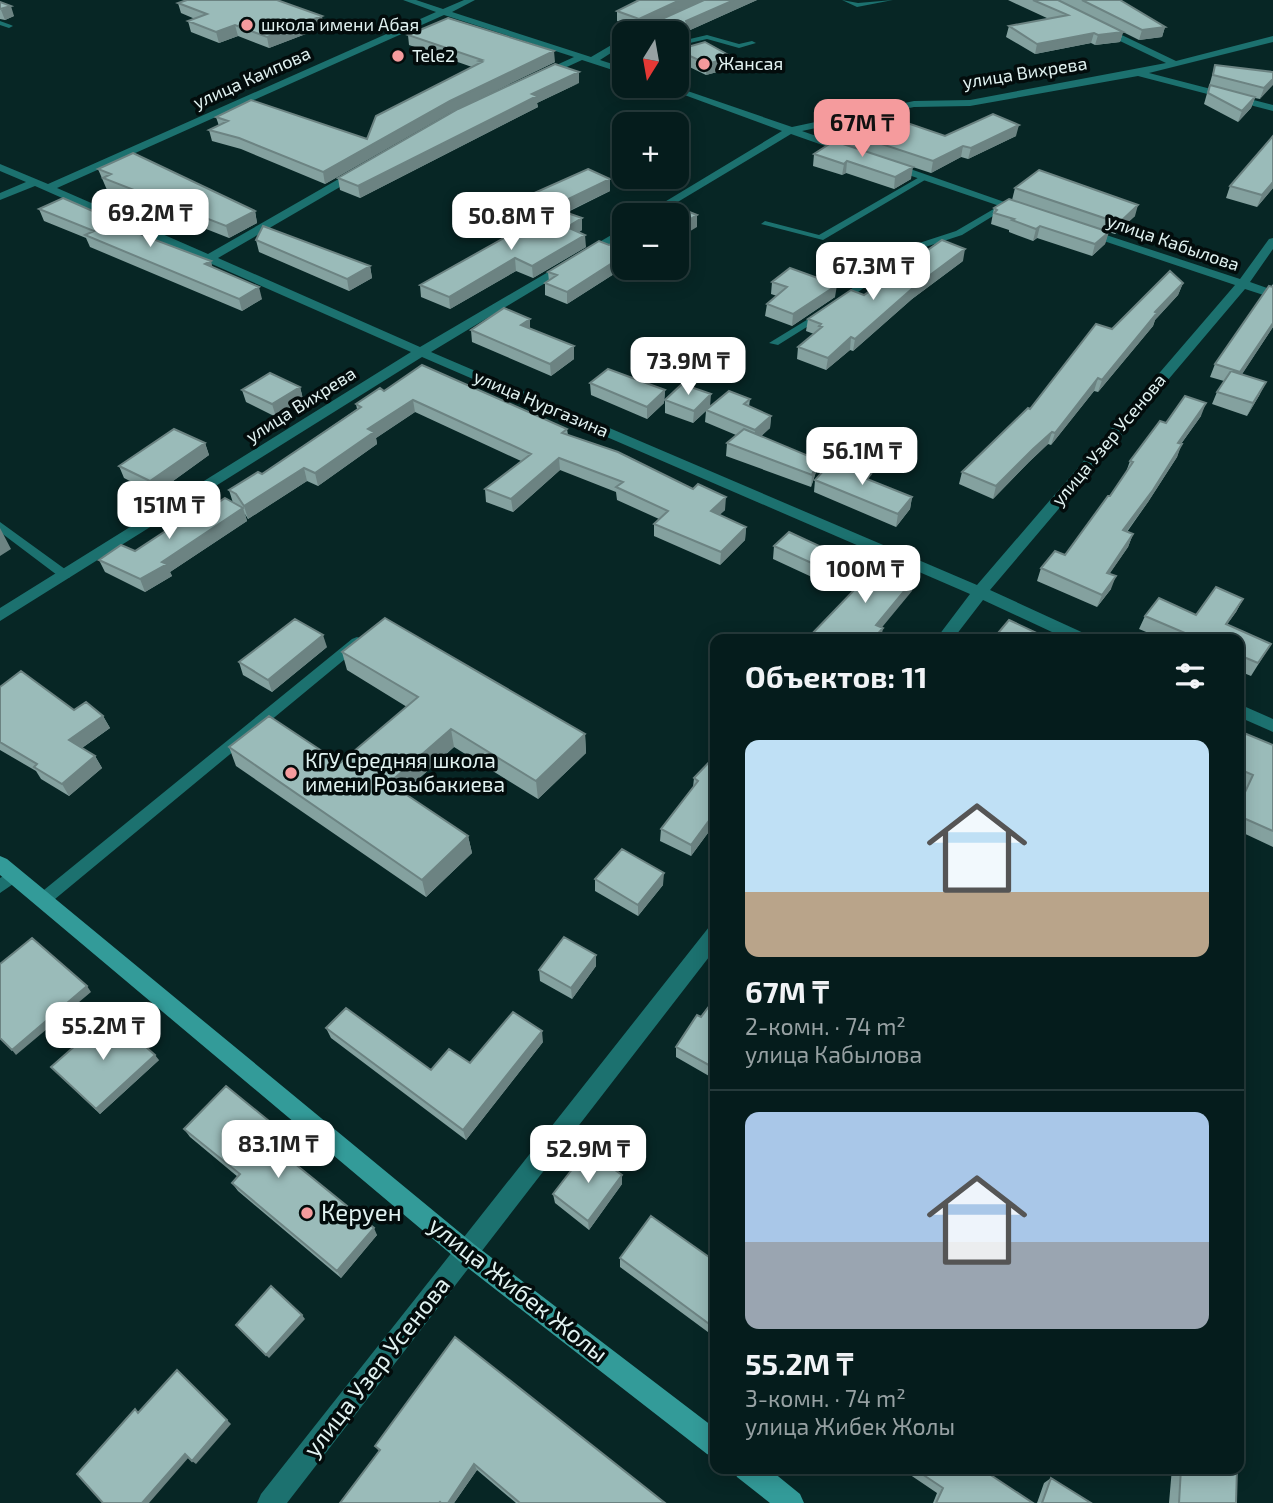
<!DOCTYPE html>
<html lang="ru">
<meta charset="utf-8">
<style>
body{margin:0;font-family:"Exo 2",sans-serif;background:#0e2525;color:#f1f3f6;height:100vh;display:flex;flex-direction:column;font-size:26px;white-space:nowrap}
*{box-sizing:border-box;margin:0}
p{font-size:23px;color:#97a1a3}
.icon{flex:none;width:38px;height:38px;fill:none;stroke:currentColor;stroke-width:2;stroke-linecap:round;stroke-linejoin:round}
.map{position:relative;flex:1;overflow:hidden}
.details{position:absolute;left:710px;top:634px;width:534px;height:840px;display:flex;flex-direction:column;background:#051c1c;border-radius:14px;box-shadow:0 4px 18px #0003,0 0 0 2px #263a3b}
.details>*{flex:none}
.needle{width:46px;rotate:191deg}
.controls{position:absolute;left:612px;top:21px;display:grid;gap:14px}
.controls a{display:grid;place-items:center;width:77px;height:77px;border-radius:14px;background:#051c1c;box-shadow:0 4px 18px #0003,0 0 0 2px #263a3b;font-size:35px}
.price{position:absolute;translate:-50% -60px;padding:0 16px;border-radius:14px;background:#fff;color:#222;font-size:23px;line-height:46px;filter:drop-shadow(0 2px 4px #0008)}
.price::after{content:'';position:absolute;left:50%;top:42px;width:21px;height:16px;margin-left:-10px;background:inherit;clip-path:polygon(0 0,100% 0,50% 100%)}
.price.current{background:#f59b9d;color:#111}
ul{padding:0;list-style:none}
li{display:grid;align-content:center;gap:14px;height:371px;padding:0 35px}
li+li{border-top:2px solid #263a3b}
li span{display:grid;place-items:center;height:217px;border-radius:14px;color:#555}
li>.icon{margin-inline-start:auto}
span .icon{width:126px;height:126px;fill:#fffc;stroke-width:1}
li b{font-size:30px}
h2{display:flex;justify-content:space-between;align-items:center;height:84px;padding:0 35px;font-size:30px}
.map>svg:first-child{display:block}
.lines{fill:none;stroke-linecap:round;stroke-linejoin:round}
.service{fill:#1c716f;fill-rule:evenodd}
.minor{fill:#1c716f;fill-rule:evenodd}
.secondary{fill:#339b99;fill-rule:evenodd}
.wall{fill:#84a19f}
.shaded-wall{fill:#6c8382}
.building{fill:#9abbb9;stroke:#6c8382;stroke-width:2}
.poi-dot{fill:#f59b9d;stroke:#030c0c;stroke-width:2.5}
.labels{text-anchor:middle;stroke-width:7;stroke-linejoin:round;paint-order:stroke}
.far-poi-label{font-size:18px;fill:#e1f2f1;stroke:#030c0c;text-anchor:start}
.far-street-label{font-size:18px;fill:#e1f2f1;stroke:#030c0c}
.poi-label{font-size:21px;fill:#e1f2f1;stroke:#030c0c;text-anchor:start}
.near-poi-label{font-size:24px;fill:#e1f2f1;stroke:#030c0c;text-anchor:start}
.near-street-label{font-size:24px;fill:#e1f2f1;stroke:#030c0c}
</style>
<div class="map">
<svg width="1273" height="1503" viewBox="0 0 1273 1503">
<rect width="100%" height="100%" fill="#072625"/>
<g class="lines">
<!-- service -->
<path class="service" d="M842 0 858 3 893 0 857 7Z
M0 21 11 25 13 26 9 28 0 25Z
M707 35 739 44 752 41 756 43 739 48 707 39 677 46V42Z
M923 175 930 177 823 240 761 224 765 221 819 235Z
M1004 203 1011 205 962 235 916 250 843 303 835 301 910 246 956 231Z
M823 310 828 313 826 315 778 345 769 343Z
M0 522 69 572 71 575 69 578H61L0 532Z
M357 637 362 639 363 642 362 645 49 904 44 906 39 904 36 899 39 894 352 639Z
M14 870 19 872 22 876 19 880 0 893V878Z"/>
<!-- minor -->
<path class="minor" d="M403 0H416L443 9 464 0H475L452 12 591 57 625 37V44L600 60 625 68V74L582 60 545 77H539V73L574 57 444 15 57 188 208 254 356 169H364V173L218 258 420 347 625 227V235L431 352 977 585 1235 285 1080 233V229H1088L1240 279 1269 239 1273 238V249L1250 282 1273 290V298L1245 289 990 590 1088 635 1090 639H1067L983 600 953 639H936L970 594 422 357 0 621V608L411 352 35 186 0 200V193L26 182 0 171V164L48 184 436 12Z
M709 0H720L648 33H637Z
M1099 27H1105L1176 61 1273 36V42L1149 73 1273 105V111L1138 76 970 106 914 107 802 131 856 150V154H848L791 134 656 215H643L782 131 660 86H673L792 127 914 101 970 100 1166 63 1099 31Z
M888 164H896L1030 211 1020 213 888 168Z
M1239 704 1273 719V732L1239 717Z
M716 925V948L287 1503H257L261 1494 709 927Z"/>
<!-- secondary -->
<path class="secondary" d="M0 856 7 859 475 1245 716 1429V1458L707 1454 459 1261 0 875Z
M733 1468H768L800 1494 804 1503H770L737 1477Z"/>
</g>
<!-- wall -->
<path class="wall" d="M703 0 639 29 617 21V11Z
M704 0H757L688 31V37L677 40V33H653V23Z
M1008 0H1120L1165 27 1162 37 1139 40 1123 32 1120 42 1095 45 1091 43 1035 54 1006 37 1009 26 1049 19Z
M0 2 14 16 5 20 0 19Z
M178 3 324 27 269 48 238 36 219 43 191 32 188 21 195 19 181 13Z
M408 35 555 62 451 112 325 184 241 149 212 141 209 130 219 126 216 117 367 139 472 67 409 45Z
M677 50 732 68 706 75 677 61Z
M1215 65 1273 72 1260 99 1255 98 1251 108 1238 122 1204 104Z
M579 83 537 103 538 107 360 198 340 190 338 178Z
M836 129 945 136H1016L968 159 961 157 931 173 834 141Z
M1273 136V188L1257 207 1226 198 1230 186Z
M834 141 911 179 894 189 846 173 842 175 813 166 814 154Z
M98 169 255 211 257 223 229 238 107 190Z
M610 179V191L566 213 582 230 579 232 586 247 533 278 516 271 450 309 421 297 420 285 548 213 532 206V194Z
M1015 188 1135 216 1115 234 1108 232 1105 244 1092 256 1037 238 1033 241 1009 232V230L991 224 994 208 1012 200Z
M39 209 143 233 144 236 262 299 242 311 90 247 86 238 44 221Z
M256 240 370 266 372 278 349 291 259 252Z
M609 245 625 268H629L614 274 567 304 545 295V283L549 281 548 272Z
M963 261 912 299 853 351 850 350 826 370 797 359 798 347 814 334 806 331 808 319 864 295Z
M772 282 835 297 792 326 765 316 767 304 777 296 771 294Z
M1183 283 1178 295 1155 320 1153 326 1098 392 1094 391 1051 445 1048 444 1029 462 993 499 959 484 962 472 1030 409 1112 329Z
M1273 284V327L1242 374 1260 394 1247 416 1212 404 1217 392 1224 381 1210 377 1215 364Z
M530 329 574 359 551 376 472 342 471 330Z
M590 383 665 390 664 403 647 419 591 395Z
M300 387 303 399 276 417 246 402 242 390Z
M384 391 567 429 568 435 725 510 719 515 746 527 745 540 720 565 654 536V524L659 519 617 500 616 492 560 470 513 512 486 502 485 489 521 461 415 412 376 438 377 444 318 486 307 481 248 519 245 514 247 521 170 572 172 576 145 592 105 572 99 560 135 551 198 516 233 503 229 490 262 474 357 409 356 404Z
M750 399 749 407 771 416 770 428 761 436 816 472 811 487 726 456 727 443 736 435 705 422 706 411 693 423 665 413V400L710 406Z
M1201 416 1181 444 1177 457 1148 502 1127 532 1133 534 1128 547 1109 574 1111 589 1097 607 1037 581 1041 568 1065 555 1110 496 1126 472 1130 461 1166 423Z
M205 443 209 455 155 494 124 478 119 466Z
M815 480 870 481 912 497 910 509 896 527 814 492Z
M774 546 828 563 814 578 773 559Z
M1243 599 1236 612 1227 624 1271 644 1251 676 1239 671V639H1163L1139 629 1145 616 1196 615Z
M327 647 272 692 243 675 239 662Z
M342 652 585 734 586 753 538 799 454 747 403 793 468 836 472 853 426 897 236 766 229 747 340 763 407 707 347 670Z
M0 687 74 710 103 716 110 728 82 748 95 756 102 768 69 796 41 779 36 771 0 750Z
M1239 731 1273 745V847L1239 831V801L1246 787 1239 784Z
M716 757V822L691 856 660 841 661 829 693 787 694 778Z
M595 879 663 885 638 916 595 891Z
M596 966 572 999 540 981 539 970Z
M716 997V1080L676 1057V1047Z
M326 1028 431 1070 470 1063 543 1042 466 1140 331 1038Z
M159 1060 100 1114 51 1067Z
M269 1121 274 1129 264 1139 377 1235 341 1278 238 1191 232 1183 238 1177 190 1137 184 1129Z
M622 1184 589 1230 555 1203 553 1194Z
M620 1258 716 1262V1338L620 1267Z
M375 1446 665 1503H516L477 1470 454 1503H340L379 1451Z
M900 1468H980L1033 1503H933L937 1493Z
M1172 1468H1237L1236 1503H1169Z
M1051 1478 1091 1503H1037L1044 1483Z"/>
<!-- shaded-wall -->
<path class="shaded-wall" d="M680 0H703L639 29V19Z
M734 0H757L688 31V37L677 40V33H675V30L686 21Z
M11 6 14 16 5 20 1 10Z
M322 16 324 27 269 48 267 37Z
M235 25 238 36 219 43 216 32Z
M1165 27 1162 37 1139 40 1142 30Z
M1123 32 1120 42 1095 45 1098 35Z
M1094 33 1091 43 1035 54 1037 44Z
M554 51 555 62 451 112 325 184 323 172 450 101Z
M732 57V68L706 75 707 64Z
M579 72V83L537 103 538 107 360 198 358 186 532 94Z
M1273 79V85L1260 99 1264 88Z
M1255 97 1251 108 1238 122 1242 111Z
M1019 125 1016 136 968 159 971 148Z
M963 146 961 157 931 173 933 161Z
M847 161 846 173 842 175 844 164Z
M913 167 911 179 894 189 895 177Z
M610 179V191L556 217V205Z
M1273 182V188L1257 207 1262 195Z
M1138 205 1135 216 1115 234 1119 223Z
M255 211 257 223 229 238 226 226Z
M697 215V227L677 239V227Z
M582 218V230L568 239 567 227Z
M1040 226 1037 238 1033 241 1036 229Z
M1109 232 1105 244 1092 256 1095 244Z
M585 235 586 247 533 278 532 266Z
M965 249 963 261 912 299 853 351 855 339 914 287Z
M625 257V268H629L614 274 567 304V292L614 262Z
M515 258 516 271 450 309 449 297Z
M211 261 214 273 205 264Z
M370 266 372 278 349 291 347 279Z
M1183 283 1178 295 1155 320 1153 326 1098 392 1102 380 1155 312Z
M837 285 835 297 792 326 793 314Z
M259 287 262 299 242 311 239 299Z
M530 319V331L521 325Z
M1273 323V327L1235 385 1240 372Z
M851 337 850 350 826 370 828 358Z
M574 346V359L551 376 550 364Z
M1098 378 1094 391 1051 445 1055 433Z
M1266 382 1260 394 1247 416 1253 403Z
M300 387 303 399 276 417 272 404Z
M665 390 664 403 647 419V407Z
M711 394 710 407 693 423 694 411Z
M413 400 415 412 376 438 377 444 318 486 315 473 368 429Z
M1206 403 1201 416 1173 455 1178 443Z
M771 416 770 428 754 443 755 430Z
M1052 432 1048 444 1029 462 993 499 996 486 1033 449Z
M205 443 209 455 155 494 150 481Z
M1182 444 1177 457 1148 502 1118 543 1123 530Z
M559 458 560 470 513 512 511 499Z
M818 460 816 472 811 487 812 475Z
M304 468 307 481 248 519 244 506Z
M726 497 725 510 710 524 711 511Z
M912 497 910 509 896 527 898 514Z
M243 508 247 521 170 572 172 576 145 592 140 579 162 562Z
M746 527 745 540 720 565 721 552Z
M0 528 11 549 0 556Z
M1133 534 1128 547 1102 585 1107 573Z
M830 551 828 563 814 578 816 565Z
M1116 576 1111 589 1097 607 1102 595Z
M915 578 912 591 874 637 876 625Z
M1243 599 1236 612 1219 636 1226 624Z
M883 628 881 639H873Z
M323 635 327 647 272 692 268 680Z
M103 716 110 728 75 753 69 740Z
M451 729 454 747 393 801 389 783Z
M585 734 586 753 538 799 536 781Z
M95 756 102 768 69 796 62 784Z
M716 811V822L691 856V845Z
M468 836 472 853 426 897 422 880Z
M664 873 663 885 638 916V905Z
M596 955V966L572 999 571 988Z
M87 986 91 992 16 1055 12 1050Z
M542 1031 543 1042 466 1140 463 1130Z
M155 1055 159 1060 100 1114 96 1109Z
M269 1121 274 1129 262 1141 257 1133Z
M622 1175V1184L589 1230 588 1221Z
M374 1228 377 1235 341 1278 337 1271Z
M302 1315 305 1319 269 1358 266 1355Z
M177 1370 231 1424 196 1464 192 1461Z
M185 1454 189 1457 149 1503H142Z
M474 1464 477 1470 454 1503H448Z"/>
<!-- building -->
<path class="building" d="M187 0H277L322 16 267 37 235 25 216 32 188 21 207 14 178 3Z
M639 0H680L639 19 617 11Z
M704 0H734L686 21 688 26 675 30 653 23Z
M1033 0H1058L1123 32 1098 35 1094 33 1037 44 1009 26 1068 15Z
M1082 0H1120L1165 27 1142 30Z
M0 2 11 6 0 9Z
M448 18 554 51 450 101 323 172 239 138 209 130 228 121 216 117 251 100 367 139 376 116 482 62 479 61 482 60 408 35Z
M705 42 732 57 707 64 677 50Z
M555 64 579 72 532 94 537 96 358 186 338 178 458 109Z
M1215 65 1273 72V79L1264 88 1213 75Z
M1210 85 1255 97 1242 111 1208 93Z
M872 111 945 136 993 114 1019 125 971 148 963 146 933 161 836 129Z
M1273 136V182L1262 195 1230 186Z
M834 141 913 167 895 177 847 161 844 164 814 154Z
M133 153 255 211 226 226 103 178 111 174 98 169Z
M588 169 610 179 556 205 532 194Z
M1039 170 1138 205 1119 223 1015 188Z
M63 198 143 233 142 235 211 261 205 264 259 287 239 299 85 235 94 231 39 209Z
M1009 199 1109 232 1095 244 1040 226 1036 229 1012 220 1014 219 994 213 997 210 994 208Z
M674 206 697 215 677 227V215H659Z
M556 209 582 218 567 227 585 235 532 266 515 258 449 297 420 285Z
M263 226 370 266 347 279 256 240Z
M625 236V257L614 262 567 292 545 283 557 275 548 272 599 241 609 245Z
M942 240 965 249 914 287 855 339 851 337 828 358 798 347 822 327 819 326 821 324 808 319 851 290 864 295Z
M790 268 837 285 793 314 767 304 787 287 772 282Z
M1170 271 1183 283 1155 312 1157 313 1102 380 1098 378 1055 433 1052 432 1033 449 996 486 962 472 1028 408 1030 409 1096 324 1112 329Z
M1269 286 1273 287V323L1240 372 1215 364Z
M504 308 530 319 521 325 574 346 550 364 471 330Z
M422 365 567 429 562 433 618 452 693 489 698 484 726 497 711 511 746 527 721 552 654 524 668 511 616 487 623 482 559 458 511 499 485 489 531 454 413 400 368 429 374 432 315 473 304 468 244 506 236 494 229 490 258 472 262 474 361 407 356 404 380 388 384 391Z
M608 369 665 390 647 407 590 383Z
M1231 371 1266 382 1253 403 1217 392Z
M270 373 300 387 272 404 242 390Z
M682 384 711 394 694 411 665 400Z
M729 391 750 399 744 404 771 416 755 430 706 410Z
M1185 396 1206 403 1178 443 1182 444 1153 490 1123 530 1133 534 1107 573 1116 576 1102 595 1041 568 1055 551 1065 555 1108 496H1110L1133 462 1130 461 1160 421 1166 423Z
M174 429 205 443 150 481 119 466Z
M744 429 818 460 812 475 727 443Z
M833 460 871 474 867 479 912 497 898 514 815 480Z
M225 498 243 508 162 562 167 564 140 579 99 560 121 545 135 551 193 513 198 516Z
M789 532 830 551 816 565 774 546Z
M875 561 915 578 876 625 883 628 873 639H807L861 583 858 581Z
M1216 587 1243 599 1226 624 1271 644 1258 663 1239 655V639H1199L1145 616 1159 598 1196 615Z
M385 618 585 734 536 781 451 729 389 783 468 836 422 880 229 747 269 716 340 763 418 697 342 652Z
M295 619 323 635 268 680 239 662Z
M1009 620 1039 634 1035 639H993Z
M21 671 74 710 86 702 103 716 69 740 95 756 62 784 34 767 37 764 0 742V687Z
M1239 731 1273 745V831L1239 816V805L1253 775 1239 769Z
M715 756 716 811 691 845 661 829 698 781 694 778Z
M622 849 664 873 638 905 595 879Z
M564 937 596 955 571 988 539 970Z
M32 938 87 986 12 1050 0 1038V964Z
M716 997V1069L676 1047 697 1015 701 1017Z
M346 1008 431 1070 449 1049 470 1063 513 1012 542 1031 463 1130 326 1028Z
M110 1015 155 1055 96 1109 51 1067Z
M226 1086 269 1121 257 1133 374 1228 337 1271 232 1183 240 1174 184 1129Z
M587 1150 622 1175 588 1221 553 1194Z
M651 1216 716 1262V1329L620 1258Z
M271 1286 302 1315 266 1355 236 1325Z
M455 1337 665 1503H520L474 1464 448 1503H441L440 1502 439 1503H340L380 1450 375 1446Z
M177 1370 227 1420 192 1461 185 1454 142 1503H103L77 1474 135 1409 138 1413Z
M913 1468H980L1033 1503H936L943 1488Z
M1181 1468H1237L1236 1503H1179Z
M1051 1478 1091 1503H1042Z"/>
<!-- markers -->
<g class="poi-dot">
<circle cx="247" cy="25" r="7"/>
<circle cx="398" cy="56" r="7"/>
<circle cx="704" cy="64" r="7"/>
<circle cx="291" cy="773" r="7"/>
<circle cx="307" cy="1213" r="7"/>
</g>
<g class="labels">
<!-- far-poi labels -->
<g class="far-poi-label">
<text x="261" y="31">школа имени Абая</text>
<text x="412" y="62">Tele2</text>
<text x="718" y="70">Жансая</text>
</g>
<!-- far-street labels -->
<g class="far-street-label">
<text transform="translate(1025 73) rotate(-9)" y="6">улица Вихрева</text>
<text transform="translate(252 78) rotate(-24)" y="6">улица Каипова</text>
<text transform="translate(1173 243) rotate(19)" y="6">улица Кабылова</text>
<text transform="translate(541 404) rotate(23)" y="6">улица Нургазина</text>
<text transform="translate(301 405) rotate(-32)" y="6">улица Вихрева</text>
<text transform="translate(1109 440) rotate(-50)" y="6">улица Узер Усенова</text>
</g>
<!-- poi labels -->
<g class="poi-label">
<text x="305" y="768">КГУ Средняя школа<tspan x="305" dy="24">имени Розыбакиева</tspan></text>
</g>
<!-- near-poi labels -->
<g class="near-poi-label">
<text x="321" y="1221">Керуен</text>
</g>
<!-- near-street labels -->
<g class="near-street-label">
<text transform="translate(518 1290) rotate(38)" y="8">улица Жибек Жолы</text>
<text transform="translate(377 1367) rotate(-52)" y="8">улица Узер Усенова</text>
</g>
</g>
</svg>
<div class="controls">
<a><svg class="needle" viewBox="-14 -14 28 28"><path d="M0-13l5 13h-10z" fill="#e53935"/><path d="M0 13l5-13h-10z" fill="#97a1a3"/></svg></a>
<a>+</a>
<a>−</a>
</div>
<b class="price current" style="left:862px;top:159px">67M ₸</b>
<b class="price" style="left:150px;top:249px">69.2M ₸</b>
<b class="price" style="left:511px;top:252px">50.8M ₸</b>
<b class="price" style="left:873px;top:302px">67.3M ₸</b>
<b class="price" style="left:688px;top:397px">73.9M ₸</b>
<b class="price" style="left:862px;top:487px">56.1M ₸</b>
<b class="price" style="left:169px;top:541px">151M ₸</b>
<b class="price" style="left:865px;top:605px">100M ₸</b>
<b class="price" style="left:103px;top:1062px">55.2M ₸</b>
<b class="price" style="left:278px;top:1180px">83.1M ₸</b>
<b class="price" style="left:588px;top:1185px">52.9M ₸</b>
<section class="details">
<h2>Объектов: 11<svg class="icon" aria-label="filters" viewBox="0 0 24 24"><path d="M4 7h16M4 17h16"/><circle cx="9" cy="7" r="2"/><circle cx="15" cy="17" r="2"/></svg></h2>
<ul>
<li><span style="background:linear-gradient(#bfe0f5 70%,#b9a48a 0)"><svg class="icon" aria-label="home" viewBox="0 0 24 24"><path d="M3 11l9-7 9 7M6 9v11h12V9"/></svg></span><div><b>67M ₸</b><p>2-комн. · 74 m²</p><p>улица Кабылова</p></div></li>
<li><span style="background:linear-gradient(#a9c7e8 60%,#9aa5b1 0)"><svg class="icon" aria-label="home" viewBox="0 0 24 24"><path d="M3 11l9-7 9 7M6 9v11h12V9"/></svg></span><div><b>55.2M ₸</b><p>3-комн. · 74 m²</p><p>улица Жибек Жолы</p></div></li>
</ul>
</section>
</div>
